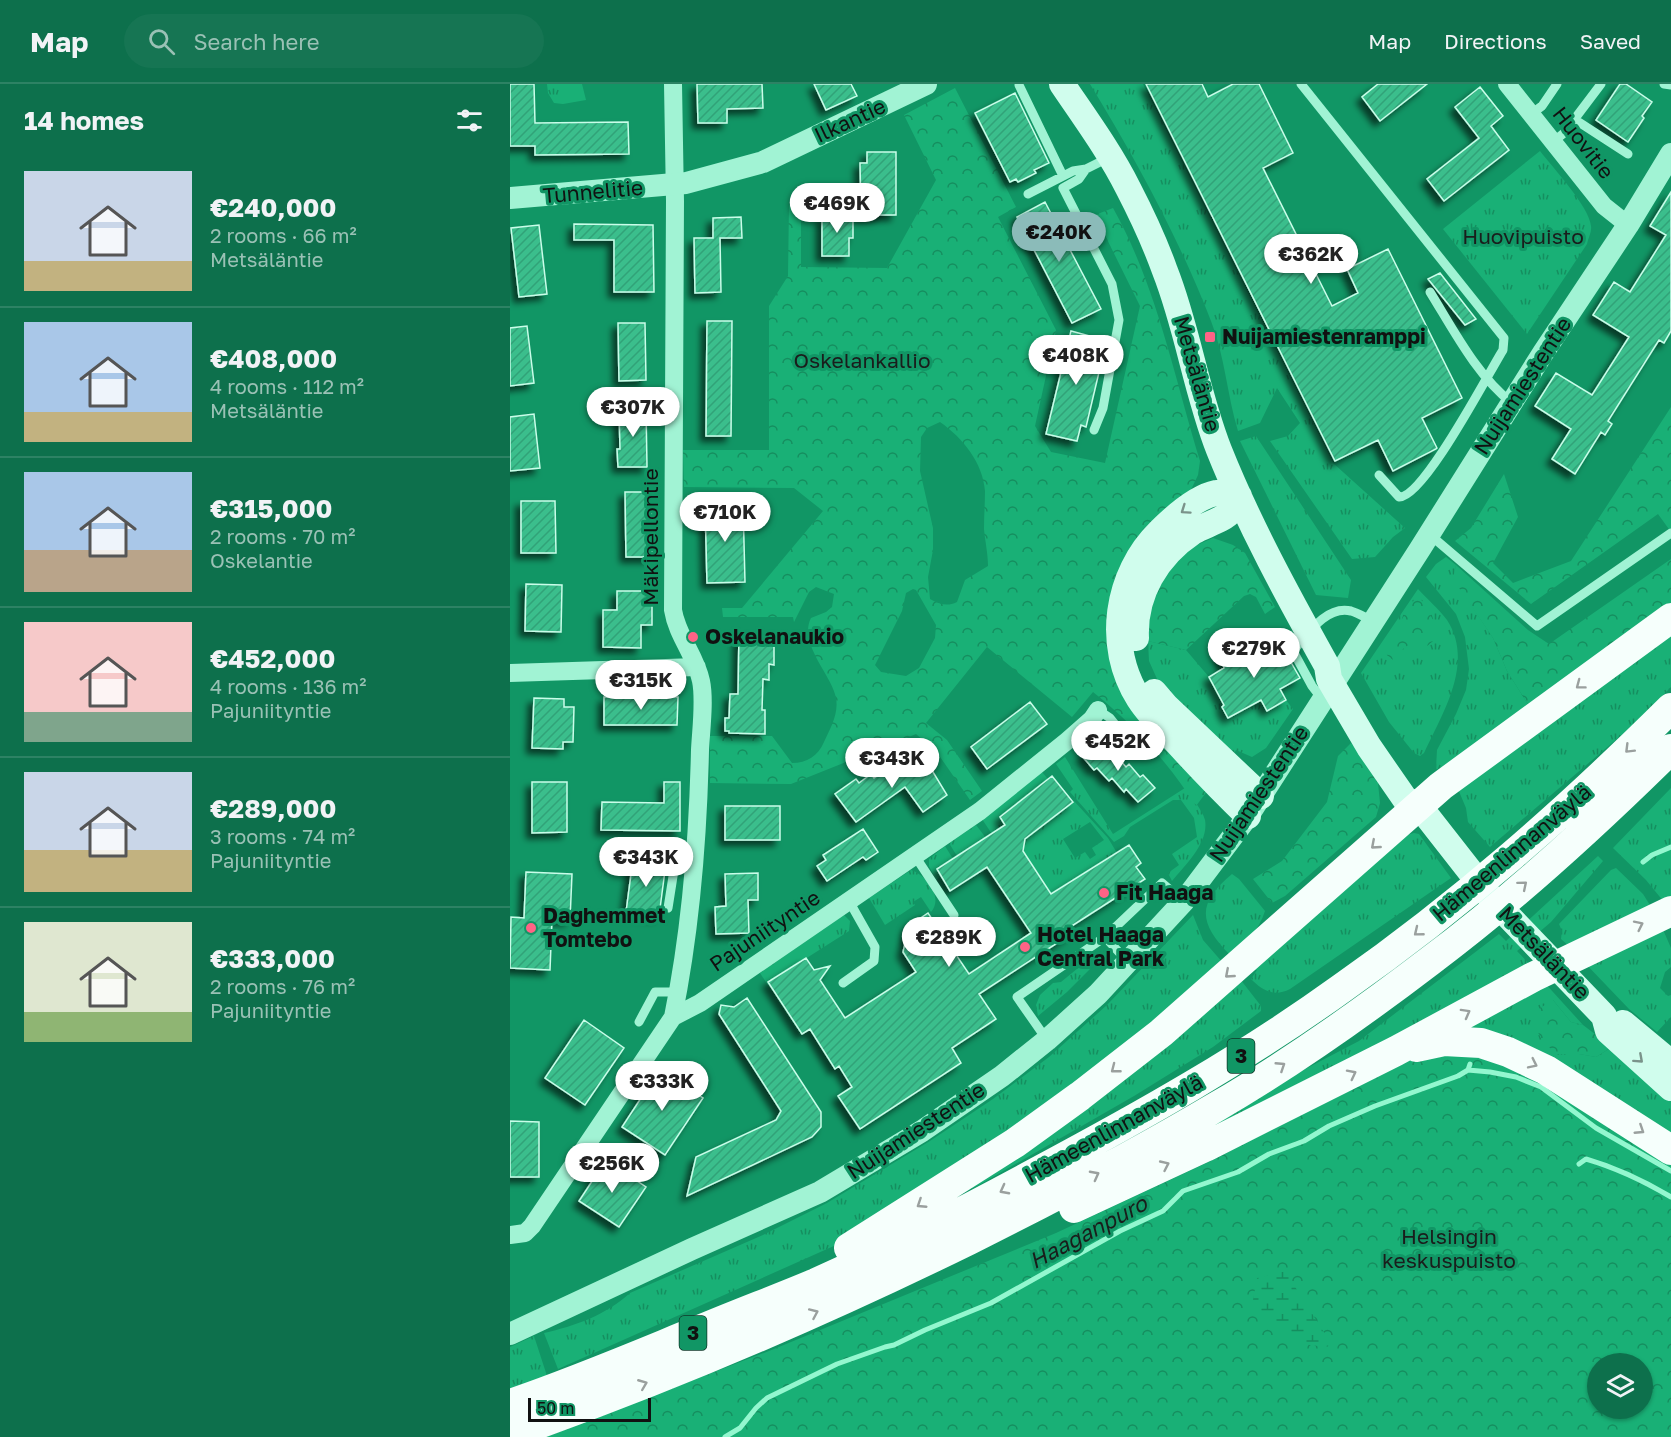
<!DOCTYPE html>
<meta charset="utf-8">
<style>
body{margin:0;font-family:"Golos Text",sans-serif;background:#167553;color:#f1f3f6;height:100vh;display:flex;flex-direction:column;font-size:22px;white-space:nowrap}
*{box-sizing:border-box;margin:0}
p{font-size:20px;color:#9ac1b5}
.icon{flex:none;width:33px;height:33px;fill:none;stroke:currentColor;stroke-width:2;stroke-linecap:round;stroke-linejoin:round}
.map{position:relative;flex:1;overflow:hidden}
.panel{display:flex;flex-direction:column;background:#0d704c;width:510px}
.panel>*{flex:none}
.controls{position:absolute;left:1077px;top:1269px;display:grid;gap:12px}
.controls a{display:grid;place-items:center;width:66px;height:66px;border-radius:50%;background:#0d704c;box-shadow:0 2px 4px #0004;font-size:30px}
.scale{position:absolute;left:18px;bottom:15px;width:123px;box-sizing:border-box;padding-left:6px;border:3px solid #111;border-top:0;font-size:16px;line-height:21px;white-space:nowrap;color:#111;-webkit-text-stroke:4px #119665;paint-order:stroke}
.price{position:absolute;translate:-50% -51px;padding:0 14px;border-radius:21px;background:#fff;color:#222;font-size:20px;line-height:39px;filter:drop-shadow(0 2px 3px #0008)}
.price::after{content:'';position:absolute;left:50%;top:36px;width:18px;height:14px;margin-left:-9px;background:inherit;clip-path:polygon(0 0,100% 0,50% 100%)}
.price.current{background:#8bbbb9;color:#111}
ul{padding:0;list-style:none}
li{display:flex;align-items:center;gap:18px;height:150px;padding:0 24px}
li+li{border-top:2px solid #2d8264}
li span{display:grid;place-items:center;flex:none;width:168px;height:120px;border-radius:0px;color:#555}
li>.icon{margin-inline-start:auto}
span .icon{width:72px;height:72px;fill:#fffc;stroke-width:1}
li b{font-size:26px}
h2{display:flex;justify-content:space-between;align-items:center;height:72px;padding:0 24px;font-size:26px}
header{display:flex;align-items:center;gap:36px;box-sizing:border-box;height:84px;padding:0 30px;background:#0d704c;border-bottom:2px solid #2d8264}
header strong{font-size:28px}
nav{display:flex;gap:33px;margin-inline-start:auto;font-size:21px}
.search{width:420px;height:54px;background:#167553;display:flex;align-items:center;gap:15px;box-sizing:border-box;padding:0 21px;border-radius:33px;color:#9ac1b5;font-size:22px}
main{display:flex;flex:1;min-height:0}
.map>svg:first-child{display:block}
.grass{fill:url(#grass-tufts);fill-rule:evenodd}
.forest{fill:url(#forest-crowns);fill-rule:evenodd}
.wetland{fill:url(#wetland-marsh)}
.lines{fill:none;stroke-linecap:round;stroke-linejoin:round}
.stream{stroke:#93f7cf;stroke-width:5}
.building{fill:url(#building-hatch);stroke:#c9fde9;stroke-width:1.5;filter:url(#shadow)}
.service{stroke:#a1f3d4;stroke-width:9}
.minor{stroke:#a1f3d4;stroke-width:18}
.tertiary{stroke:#a1f3d4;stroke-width:22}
.secondary{stroke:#d0fded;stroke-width:26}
.trunk{stroke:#f6fffc;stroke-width:30}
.oneway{stroke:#7a938a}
.oneway2{stroke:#9aa09e}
.poi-dot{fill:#ff6386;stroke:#119665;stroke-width:2}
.labels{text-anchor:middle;stroke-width:6;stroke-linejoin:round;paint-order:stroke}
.shield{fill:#119665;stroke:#11392a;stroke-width:1.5}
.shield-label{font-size:20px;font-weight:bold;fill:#111}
.street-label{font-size:21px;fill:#111;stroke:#119665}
.park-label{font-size:21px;fill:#1a1d1c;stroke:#119665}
.poi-label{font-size:21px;font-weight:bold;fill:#111;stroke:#119665;text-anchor:start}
.water-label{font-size:22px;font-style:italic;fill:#191d1b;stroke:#119665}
</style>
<header>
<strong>Map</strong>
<div class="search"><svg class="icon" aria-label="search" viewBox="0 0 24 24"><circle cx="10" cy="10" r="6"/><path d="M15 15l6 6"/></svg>Search here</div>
<nav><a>Map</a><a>Directions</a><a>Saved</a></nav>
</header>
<main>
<section class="panel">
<h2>14 homes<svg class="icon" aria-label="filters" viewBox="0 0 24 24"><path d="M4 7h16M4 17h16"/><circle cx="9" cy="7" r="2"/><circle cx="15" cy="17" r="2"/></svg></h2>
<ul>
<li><span style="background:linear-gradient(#c9d6e8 75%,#c2b280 0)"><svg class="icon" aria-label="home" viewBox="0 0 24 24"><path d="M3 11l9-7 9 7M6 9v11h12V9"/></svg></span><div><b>€240,000</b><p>2 rooms · 66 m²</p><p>Metsäläntie</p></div></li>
<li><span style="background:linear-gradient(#a9c7e8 75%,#c2b280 0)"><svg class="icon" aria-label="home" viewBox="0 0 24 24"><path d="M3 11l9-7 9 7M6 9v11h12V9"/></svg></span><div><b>€408,000</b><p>4 rooms · 112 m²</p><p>Metsäläntie</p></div></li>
<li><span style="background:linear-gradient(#a9c7e8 65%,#b9a48a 0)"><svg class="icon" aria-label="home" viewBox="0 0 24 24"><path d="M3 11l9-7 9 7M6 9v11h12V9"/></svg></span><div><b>€315,000</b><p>2 rooms · 70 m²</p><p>Oskelantie</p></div></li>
<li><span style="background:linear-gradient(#f6c9c9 75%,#7fa58c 0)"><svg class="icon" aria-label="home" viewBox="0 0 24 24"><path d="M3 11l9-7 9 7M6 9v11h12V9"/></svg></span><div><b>€452,000</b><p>4 rooms · 136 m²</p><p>Pajuniityntie</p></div></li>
<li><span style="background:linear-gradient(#c9d6e8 65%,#c2b280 0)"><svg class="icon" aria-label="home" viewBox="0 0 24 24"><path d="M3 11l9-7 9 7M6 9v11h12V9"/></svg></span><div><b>€289,000</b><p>3 rooms · 74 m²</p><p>Pajuniityntie</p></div></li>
<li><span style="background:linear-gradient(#dfe7d0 75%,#8fb573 0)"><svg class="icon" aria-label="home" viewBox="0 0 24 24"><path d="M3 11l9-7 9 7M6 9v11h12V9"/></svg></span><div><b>€333,000</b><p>2 rooms · 76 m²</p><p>Pajuniityntie</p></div></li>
</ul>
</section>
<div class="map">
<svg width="1161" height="1353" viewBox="0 0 1161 1353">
<defs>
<pattern id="grass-tufts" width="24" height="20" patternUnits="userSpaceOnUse" patternTransform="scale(1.5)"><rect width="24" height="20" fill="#19b076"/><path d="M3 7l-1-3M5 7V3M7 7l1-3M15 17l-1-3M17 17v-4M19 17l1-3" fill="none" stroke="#158e5f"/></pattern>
<pattern id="forest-crowns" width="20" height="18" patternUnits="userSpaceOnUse" patternTransform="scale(1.5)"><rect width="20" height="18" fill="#19b076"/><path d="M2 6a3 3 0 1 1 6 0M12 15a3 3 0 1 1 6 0" fill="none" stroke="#158e5f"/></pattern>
<pattern id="wetland-marsh" width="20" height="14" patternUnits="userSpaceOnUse" patternTransform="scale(1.5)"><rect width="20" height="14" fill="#19b076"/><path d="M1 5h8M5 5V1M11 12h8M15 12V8" fill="none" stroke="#158e5f"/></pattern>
<pattern id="building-hatch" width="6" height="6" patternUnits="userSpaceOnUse" patternTransform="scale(1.5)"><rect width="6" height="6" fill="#3abe8c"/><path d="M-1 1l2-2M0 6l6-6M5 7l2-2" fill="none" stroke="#32a278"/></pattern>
<filter id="shadow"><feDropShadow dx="-5.5" dy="5.5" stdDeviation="3" flood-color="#0009"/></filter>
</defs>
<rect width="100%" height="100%" fill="#119665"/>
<!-- grass -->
<path class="grass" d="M37 0H72L76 16 53 20 44 19 38 9Z
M580 0H633L823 379 895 444 883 453 865 473 842 475 760 357 778 352 790 339 767 304 750 339 728 347C717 311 715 272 701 237 669 154 626 76 580 0Z
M1030 67C1043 84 1079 122 1081 142 1082 148 1078 154 1077 160L1017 250 933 145Z
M746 352 841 496 838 514 806 511 730 357Z
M936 473 946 481 944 495 983 554 997 587 1019 622 931 685H926L927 666 946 630 956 606 959 585 955 553 946 530 916 493 926 480Z
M908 505C917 515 929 525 937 536 965 579 932 630 914 669L910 672 904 669 879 638 851 589Z
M1161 550V603L1128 637 980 763 958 738 956 724 948 705Z
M638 557 676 566 699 593 714 621 712 623 718 634 755 613 757 627 776 616 783 625 756 664 742 673 726 666 722 674 652 606 639 577Z
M555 673 603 750 675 704C681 713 692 725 695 736 699 759 675 781 662 797L658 789 669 781 662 770 687 753 684 734 671 716H663L620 743 614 752 604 758 560 708 563 705 546 680Z
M531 687 538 695 490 732 495 741 482 750 472 735Z
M1161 704V815L1154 818 1136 796 1103 764Z
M564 717 598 754 607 769 538 812 533 805 536 801 513 767 515 755ZM580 738 594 756 582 764 586 771 580 775 575 768 565 774 553 755Z
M466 741 476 754 447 772 439 759Z
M904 749 909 750 941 794 780 905C764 913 753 907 741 895L747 886 736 885 896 751Z
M435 762 443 775 427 785 431 792 426 796 419 782V775Z
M1088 772 1093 777 1041 838 1007 867 1022 883 607 1098 780 993 849 957 989 850 996 857Z
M1106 784 1133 810 1143 826 1060 863 1051 855 1052 847 1049 840 1101 786Z
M401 786C416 791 434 813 421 828L411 813 403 818 405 821 375 841 359 814Z
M722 790 729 795 755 827C749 847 735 858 720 871 689 839 686 820 722 790Z
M334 831 340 837 339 847 259 898 292 950 290 951 250 889Z
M683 831 693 856 713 879 600 979 335 1157 48 1285 34 1249C65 1242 96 1231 120 1209L253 1151 317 1119 420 1057 483 1015 539 973 597 921Z
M1151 841 1161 864V883L1155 888 1150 904 1158 912 1161 911V933L1147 948 1119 925 1074 878Z
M584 871H589L591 874 557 908 528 932 526 921 530 911 543 899 551 898Z
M730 895 751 922V927L703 963 624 1012 469 1101 405 1133Z
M1033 897 1073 941 1061 938 1043 916 1046 970H1069L1086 973 1102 963 1161 1016V1058L945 950Z
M24 1252 37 1292 0 1306V1263Z"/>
<!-- forest -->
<path class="forest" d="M445 4 506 123 488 133 546 246 525 342 541 368 595 379 630 222 585 131 603 124C647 203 664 292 690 377L688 391 679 410 633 445 605 493 596 545 611 600 698 706 686 722C658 678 623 640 583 608L562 633 477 563 416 639 437 656 472 707 460 716 426 667 406 650 281 700 200 699V652H262L282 679C297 679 308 672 314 658 320 645 329 630 326 614 322 591 288 560 301 534L316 528 322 523 324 510 306 503 299 508 284 538 283 533H213L212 524H232L313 427 284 404 174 403 173 366H259V222L278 192 279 121 291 120V183L377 184 426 96 394 31ZM430 338C453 354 473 379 475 407 475 420 474 432 474 445 475 457 478 469 478 482L455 496 447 518C437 523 429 520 420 515L418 493 423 466V444L410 387 411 353 417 344ZM403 505 406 506 426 541 425 554 409 584 396 592 371 588 365 581 392 527 396 509Z
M1161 323V448L1148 430 1021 520 945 457 961 444 994 390 1008 433 983 479 1003 499 1061 477Z
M703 454 723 461 735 469 765 523 755 530 746 513 740 510 734 512 676 566 638 557 641 513 657 487 680 464Z
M1161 475V521L1019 622 997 587 983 554 943 495 946 481 1018 546 1039 560Z
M907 511 913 518 931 550 915 564 906 556 894 564 883 576 872 567Z
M841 659 867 689 870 719 866 733 775 812 762 819 743 795 772 777 817 718 828 672Z
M1043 916 1061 938 1073 941 1102 963 1086 973 1069 970H1046L1032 956 1019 931Z
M928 966 981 970 1161 1074V1353H36L264 1265 546 1149 703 1076 893 977ZM1088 1280H1132V1324H1088Z"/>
<!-- wetland -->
<path class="wetland" d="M775 1187 822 1261 816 1263 785 1259 755 1235 743 1216 747 1194Z"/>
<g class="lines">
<!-- stream -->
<path class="stream" d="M1133 778 1142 771 1161 763
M958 986 980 988 1006 993 1031 1003 1086 1044 1161 1087
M1069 1080 1076 1075C1107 1084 1134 1097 1161 1113
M215 1353 230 1344 246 1324 257 1314 327 1280 375 1263 384 1261 415 1246 481 1219 610 1147 653 1127 673 1107 728 1088 759 1070 794 1057 819 1042 865 1022 948 992 958 986 960 980"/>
</g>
<!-- building -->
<path class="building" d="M0 0H24L25 39 118 38 119 70 25 71V62H0Z
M187 0H252L253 24 217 25V39H188Z
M304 0H341L347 12 316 26Z
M636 0H692L698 13 723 0H749L783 69 753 84 822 222 848 209 837 185 878 165 952 314 912 334 927 364 926 365 883 387 868 356 825 377Z
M868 0H917L870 37 852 13Z
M1110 0H1116L1142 18 1132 32 1134 34 1118 58 1086 36Z
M970 3 993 32 981 42 999 66 934 117 917 95 969 54 945 23Z
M505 9 539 79 524 86 526 89 508 98 506 95 500 98 465 29Z
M357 68H386V131H351L350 79H357Z
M1161 108V247L1154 259 1149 256 1098 337 1102 340 1095 351 1091 348 1065 390 1042 375 1061 345 1025 322 1046 289 1082 311 1119 253 1083 231 1104 198 1120 208 1156 151 1140 142Z
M535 118 591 225 562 239 507 133Z
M322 127H343V154H339V172H312V133H322Z
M231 133 232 154H210L211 208 185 209 184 154H203V134Z
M64 140 143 141 144 208H104V156H64Z
M29 141 37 210 9 213 1 144Z
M930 189 966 235 955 241 918 195Z
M197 237H222L221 352H196Z
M108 239H135L136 296 109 297Z
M17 242 24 299 0 302V244Z
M561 247 591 255 589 262 595 263 576 343 571 341 567 357 536 350Z
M136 323 137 383H108L107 365H110L109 324Z
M24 330 30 384 0 387V333Z
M115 408H141L142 473H116Z
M11 417H45L46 469H11Z
M233 419 235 498 197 499 195 420Z
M16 500 52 501 51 548 15 547Z
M107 507H142V541H131V564L93 563V526H107Z
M229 550 264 551V581L259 580V596L253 595 252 626H255V650L219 649V647H215V634H219L220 610H228Z
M767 554 790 594 770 605 776 616 757 627 751 616 718 634 712 623 714 621 699 593 714 584 709 565 726 577Z
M94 613H168L167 641H94Z
M24 614 54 615V623H64L63 658H53V665L22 664Z
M520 618 537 640 477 685 461 663Z
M588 657 601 672 604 669 616 683 619 680 630 693 633 691 645 704 628 718 616 705 614 708 602 694 599 697 587 684 584 686 572 672Z
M404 675 409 682 412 680 416 685 420 683 437 711 413 728 395 703 346 738 325 710 346 695 349 699 361 690 364 694 380 683 383 686 391 680 393 683Z
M542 692 563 718 515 755 513 767 541 810 619 761 631 779 626 783 635 795 557 845 561 850 469 910 486 935 442 964 451 979 350 1045 328 1012 342 1003 329 982 325 985 300 945 292 950 258 898 296 874 304 886 320 882 310 896 335 934 406 888 393 868 399 842 418 829 459 890 521 849 477 783 440 807 427 785 495 741 490 733Z
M22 698H57V748L22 749Z
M154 698H170V747L91 746 92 718 154 719Z
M215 722H270V756H215Z
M353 745 368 768 356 776 353 773 317 797 307 782 316 776 313 771Z
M123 775 156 779 149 832 116 828Z
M16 788 62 790 60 836 42 835 40 886 0 884 1 833 14 834Z
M248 789V816H238L239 849 206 850 205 823 216 822 215 790Z
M237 914 311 1028V1043L302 1053 177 1112 186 1073 266 1036 271 1027 209 930 211 921 224 923Z
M74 936 114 964 75 1021 35 994Z
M150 985 193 1014 155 1071 112 1043Z
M0 1037 29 1038V1093H0Z
M96 1076 136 1103 109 1143 69 1117Z"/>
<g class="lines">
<!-- service -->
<path class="service" d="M791 0 994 254 993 266C978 290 913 415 889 413L869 391
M1154 0 1161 1
M509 1 553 92
M1021 30 1032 22 1047 0
M1064 35 1118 70
M1043 58 1054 49 1091 0
M576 85 569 95 553 104 602 200 609 236 593 324 584 346
M518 110 563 87 576 85 598 74
M920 208C943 245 967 292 1002 319
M919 450 1027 542 1161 449
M812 615 802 602 783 567C797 551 816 521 841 527 848 529 856 534 863 537
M588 626 600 634 624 664
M405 772 444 831
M158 824 164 786 171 782 184 781
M595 853 617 877
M333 899 364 877 365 863 339 817
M129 938 145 908H168
M537 956 507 913 595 853 652 799 673 817"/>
<!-- minor -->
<path class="minor" d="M997 0 1094 122 1118 141
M0 589 187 583
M163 933C181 845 188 755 190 666 191 646 195 616 191 597 186 572 167 552 163 526L165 117 163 0
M0 1151 15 1149 22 1142 163 933 190 919 470 727 557 657 582 635 588 626"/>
<!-- tertiary -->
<path class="tertiary" d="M0 114 176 99 253 78 416 0
M0 1250 182 1165 310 1108 412 1047 492 992 537 956 588 910 674 817 738 732 910 465 1033 269 1118 141 1161 70"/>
<!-- secondary -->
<path class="secondary" d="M552 0C575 34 600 68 618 104 632 131 645 159 655 187 678 245 686 308 709 366 739 441 778 512 817 582L819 595 859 663 895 715 909 722 981 814 1094 932 1098 947 1161 1004
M729 412C722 411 713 408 706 409 686 413 664 433 650 447 606 490 595 562 629 615 640 632 654 645 668 660 691 685 714 709 738 732
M626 554C624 510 647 472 683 448 692 442 714 436 720 428 724 424 726 417 729 412
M644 608 656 622 751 712
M1113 939 1161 979"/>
<!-- trunk -->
<path class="trunk" d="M906 963 934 957 971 959 998 968 1036 986 1161 1066
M564 1124 695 1063 886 967 1023 893 1161 827
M339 1164 505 1059 570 1012 651 949 931 702 1161 534
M0 1320C65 1298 128 1271 192 1245 230 1229 268 1215 306 1199 381 1165 455 1127 527 1088 632 1032 735 974 832 904 952 820 1057 727 1161 624
M0 1350C157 1295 310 1229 459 1156 543 1114 625 1071 706 1023 780 980 852 929 920 877 1006 813 1085 740 1161 665"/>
</g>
<!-- one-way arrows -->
<defs><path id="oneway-chevron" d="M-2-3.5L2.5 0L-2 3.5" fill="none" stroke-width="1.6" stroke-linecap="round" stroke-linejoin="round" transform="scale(1.5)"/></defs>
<g class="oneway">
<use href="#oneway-chevron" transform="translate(675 426) rotate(145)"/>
<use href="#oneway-chevron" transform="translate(1129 975) rotate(42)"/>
</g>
<g class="oneway2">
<use href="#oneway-chevron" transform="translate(1070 601) rotate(143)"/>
<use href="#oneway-chevron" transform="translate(1119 665) rotate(135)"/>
<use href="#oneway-chevron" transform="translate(865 761) rotate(139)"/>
<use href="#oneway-chevron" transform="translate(1013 801) rotate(-40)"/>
<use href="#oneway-chevron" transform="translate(1129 841) rotate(-26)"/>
<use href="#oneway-chevron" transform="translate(908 848) rotate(141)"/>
<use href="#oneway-chevron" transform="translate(719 890) rotate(139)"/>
<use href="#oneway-chevron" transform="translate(956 929) rotate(-29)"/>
<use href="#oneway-chevron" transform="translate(1023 980) rotate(26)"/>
<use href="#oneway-chevron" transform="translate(771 982) rotate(-33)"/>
<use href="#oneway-chevron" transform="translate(605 985) rotate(142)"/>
<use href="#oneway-chevron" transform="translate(842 990) rotate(-27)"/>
<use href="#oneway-chevron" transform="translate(1130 1046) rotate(33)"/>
<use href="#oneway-chevron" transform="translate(655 1081) rotate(-25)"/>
<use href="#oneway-chevron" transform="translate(585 1091) rotate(-28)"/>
<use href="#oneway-chevron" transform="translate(494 1106) rotate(152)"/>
<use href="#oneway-chevron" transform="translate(411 1120) rotate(147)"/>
<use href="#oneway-chevron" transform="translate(304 1229) rotate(-24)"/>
<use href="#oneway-chevron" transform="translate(133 1300) rotate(-22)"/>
</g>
<!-- markers -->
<g class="poi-dot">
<rect x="694" y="247" width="12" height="12" rx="3"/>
<circle cx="183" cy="553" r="6"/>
<circle cx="594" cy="809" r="6"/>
<circle cx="21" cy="844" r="6"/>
<circle cx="515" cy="863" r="6"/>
</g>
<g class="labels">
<!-- shield labels -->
<g class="shield">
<rect x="717.5" y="955" width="27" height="34" rx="4.5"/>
<rect x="169.5" y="1232" width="27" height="34" rx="4.5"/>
</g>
<g class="shield-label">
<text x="731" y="979">3</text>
<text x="183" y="1256">3</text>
</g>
<!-- street labels -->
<g class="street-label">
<text transform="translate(340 37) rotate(-25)" y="7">Ilkantie</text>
<text transform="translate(1073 59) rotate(52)" y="7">Huovitie</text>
<text transform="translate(83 108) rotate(-5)" y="7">Tunnelitie</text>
<text transform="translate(687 290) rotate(74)" y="7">Metsäläntie</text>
<text transform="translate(1013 302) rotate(-57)" y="7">Nuijamiestentie</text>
<text transform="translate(141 453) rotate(-90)" y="7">Mäkipellontie</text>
<text transform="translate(749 710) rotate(-56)" y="7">Nuijamiestentie</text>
<text transform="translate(1002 769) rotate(-40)" y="7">Hämeenlinnanväylä</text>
<text transform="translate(255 847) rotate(-34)" y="7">Pajuniityntie</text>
<text transform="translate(1034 869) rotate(46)" y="7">Metsäläntie</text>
<text transform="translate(604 1045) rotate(-29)" y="7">Hämeenlinnanväylä</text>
<text transform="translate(406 1047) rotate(-33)" y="7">Nuijamiestentie</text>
</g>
<!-- park labels -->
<g class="park-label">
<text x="1013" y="160">Huovipuisto</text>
<text x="352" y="284">Oskelankallio</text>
<text x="939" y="1160">Helsingin<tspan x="939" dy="24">keskuspuisto</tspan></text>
</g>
<!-- poi labels -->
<g class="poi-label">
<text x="712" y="260">Nuijamiestenramppi</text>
<text x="195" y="560">Oskelanaukio</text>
<text x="606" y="816">Fit Haaga</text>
<text x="33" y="839">Daghemmet<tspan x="33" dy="24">Tomtebo</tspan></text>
<text x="527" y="858">Hotel Haaga<tspan x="527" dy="24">Central Park</tspan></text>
</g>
<!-- water labels -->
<g class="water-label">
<text transform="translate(578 1148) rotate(-28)" y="8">Haaganpuro</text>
</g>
</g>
</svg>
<div class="controls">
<a><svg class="icon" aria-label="layers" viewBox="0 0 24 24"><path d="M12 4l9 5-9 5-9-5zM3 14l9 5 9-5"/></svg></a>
</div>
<div class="scale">50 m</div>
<b class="price" style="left:327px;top:150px">€469K</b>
<b class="price current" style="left:549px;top:179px">€240K</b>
<b class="price" style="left:801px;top:201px">€362K</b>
<b class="price" style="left:566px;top:302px">€408K</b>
<b class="price" style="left:123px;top:354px">€307K</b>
<b class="price" style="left:215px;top:459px">€710K</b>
<b class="price" style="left:744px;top:595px">€279K</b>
<b class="price" style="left:131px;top:627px">€315K</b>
<b class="price" style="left:608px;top:688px">€452K</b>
<b class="price" style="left:382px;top:705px">€343K</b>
<b class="price" style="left:136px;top:804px">€343K</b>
<b class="price" style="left:439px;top:884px">€289K</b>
<b class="price" style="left:152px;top:1028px">€333K</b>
<b class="price" style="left:102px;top:1110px">€256K</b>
</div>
</main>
